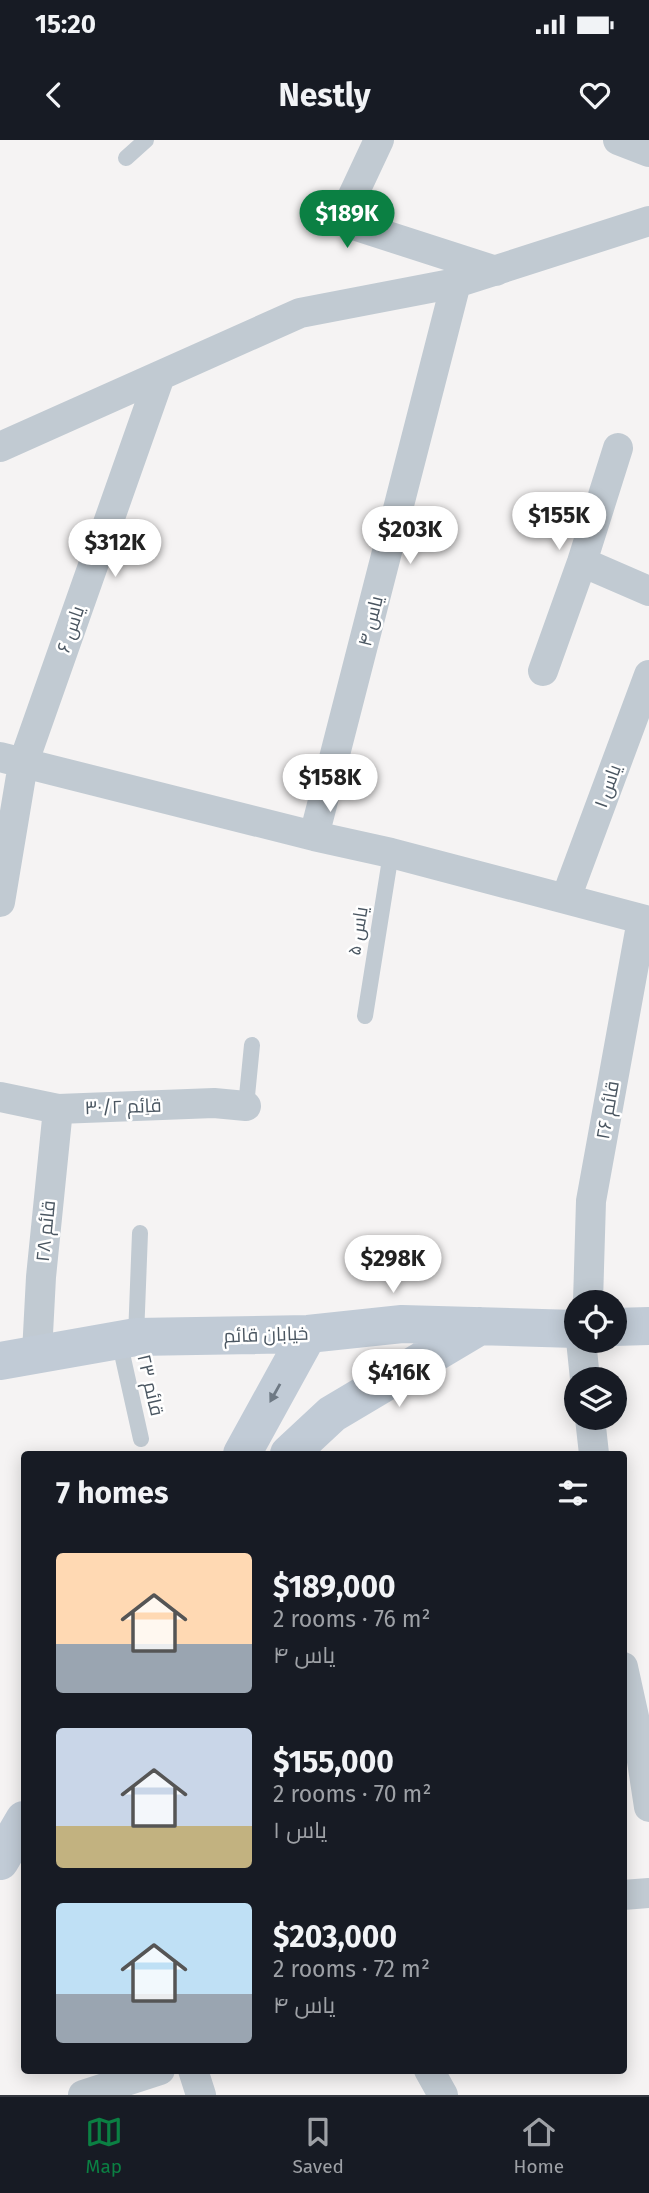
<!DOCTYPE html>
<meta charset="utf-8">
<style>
body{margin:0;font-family:"Fira Sans",Cairo,sans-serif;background:#242831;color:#f1f3f6;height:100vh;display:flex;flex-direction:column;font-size:26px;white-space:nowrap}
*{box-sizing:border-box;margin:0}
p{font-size:23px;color:#9ea1a6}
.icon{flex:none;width:38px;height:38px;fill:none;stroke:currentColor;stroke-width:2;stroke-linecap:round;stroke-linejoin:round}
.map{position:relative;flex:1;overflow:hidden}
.details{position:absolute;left:21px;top:1311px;width:606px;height:623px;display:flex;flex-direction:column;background:#171b24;border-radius:7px;box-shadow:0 4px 18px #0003}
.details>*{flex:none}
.fabs{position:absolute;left:564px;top:1150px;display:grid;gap:14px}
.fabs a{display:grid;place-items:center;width:63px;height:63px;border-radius:50%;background:#171b24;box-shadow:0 4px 18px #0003;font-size:35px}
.price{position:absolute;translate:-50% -60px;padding:0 16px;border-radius:24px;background:#fff;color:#222;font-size:23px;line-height:46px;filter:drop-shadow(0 2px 4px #0008)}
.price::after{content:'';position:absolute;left:50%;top:42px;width:21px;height:16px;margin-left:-10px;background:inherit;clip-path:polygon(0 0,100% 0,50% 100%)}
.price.current{background:#0b8043;color:#fff}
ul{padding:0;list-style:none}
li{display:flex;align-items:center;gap:21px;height:175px;padding:0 35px}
li span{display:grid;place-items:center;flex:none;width:196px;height:140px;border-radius:7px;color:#555}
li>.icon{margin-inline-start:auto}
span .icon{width:84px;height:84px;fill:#fffc;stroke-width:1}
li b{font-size:30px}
h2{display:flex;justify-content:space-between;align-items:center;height:84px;padding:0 35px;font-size:30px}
.status{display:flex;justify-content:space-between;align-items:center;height:49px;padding:0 35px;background:#171b24;direction:ltr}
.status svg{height:19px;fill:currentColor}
header{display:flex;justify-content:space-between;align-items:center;height:91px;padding:0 35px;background:#171b24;font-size:32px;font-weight:700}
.dock{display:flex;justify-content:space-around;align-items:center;height:98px;border-top:2px solid #363941;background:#171b24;font-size:19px;color:#9ea1a6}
.dock a{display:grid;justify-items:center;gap:4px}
.dock .current{color:#0b8043}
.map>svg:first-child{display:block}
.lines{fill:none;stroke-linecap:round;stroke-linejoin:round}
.lane{stroke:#c1cad2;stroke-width:16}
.street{stroke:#c1cad2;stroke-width:30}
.secondary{stroke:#c1cbd6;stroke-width:38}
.oneway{fill:#6e7984}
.labels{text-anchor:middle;stroke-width:5;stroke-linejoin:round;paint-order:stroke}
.street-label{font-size:19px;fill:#4a5661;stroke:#fff}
</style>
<div class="status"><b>15:20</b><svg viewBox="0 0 49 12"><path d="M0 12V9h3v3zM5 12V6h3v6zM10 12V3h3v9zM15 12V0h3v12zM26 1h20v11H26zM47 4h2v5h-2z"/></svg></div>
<header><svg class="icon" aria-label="back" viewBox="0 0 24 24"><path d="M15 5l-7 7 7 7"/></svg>Nestly<svg class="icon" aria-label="heart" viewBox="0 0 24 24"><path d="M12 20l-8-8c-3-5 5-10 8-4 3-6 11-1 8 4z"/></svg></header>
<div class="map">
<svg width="649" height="1955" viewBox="0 0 649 1955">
<rect width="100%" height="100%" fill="#f5f3f3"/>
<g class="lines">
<!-- lane -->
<path class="lane" d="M126 18 146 0
M365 876 391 713
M246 966 252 905
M136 1197 140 1093
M119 1200 141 1299"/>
<!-- street -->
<path class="street" d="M379 0 341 81 496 131
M618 0 649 12
M0 307 300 173 456 143 649 81
M582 422 649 451
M543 531 582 422 618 308
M0 617 314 696 391 713 649 781
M314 696 456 143
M566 758 649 535
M0 762 23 624 160 236
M0 957 58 969 214 963 246 966
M588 1162 591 1061 642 780
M581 1200 585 1239
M37 1213 41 1137 58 969
M590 1278 594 1314
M623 1527 638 1595 649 1667
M623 1755 649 1753
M193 1930 201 1955
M429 1930 443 1955
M83 1955 160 1930"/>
<!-- secondary -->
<path class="secondary" d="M614 1187 649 1186
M0 1221 136 1197 308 1194 402 1184 576 1189
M242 1314 308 1194
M289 1314 332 1274 480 1186
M0 1721 24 1680"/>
</g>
<!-- one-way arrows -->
<defs><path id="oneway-solid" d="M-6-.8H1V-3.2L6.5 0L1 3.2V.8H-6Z" transform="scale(1.75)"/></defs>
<use class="oneway" href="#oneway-solid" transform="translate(275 1253) rotate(119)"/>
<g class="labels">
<!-- street labels -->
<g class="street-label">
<text transform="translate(370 481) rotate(-76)" y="7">یاس ۴</text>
<text transform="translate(70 489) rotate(-71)" y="7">یاس ۶</text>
<text transform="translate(607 646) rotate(-70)" y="7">یاس ۱</text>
<text transform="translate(357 791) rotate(-81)" y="7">یاس ۵</text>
<text transform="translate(123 966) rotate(-2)" y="7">قاِئم ۳۰/۲</text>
<text transform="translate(607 970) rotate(-80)" y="7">قائم ۲۶</text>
<text transform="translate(45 1091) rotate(-84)" y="7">قائم ۲۸</text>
<text transform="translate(266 1194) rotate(-2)" y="7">خیابان قائم</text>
<text transform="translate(151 1245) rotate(77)" y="7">قائم ۲۳</text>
</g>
</g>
</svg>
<div class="fabs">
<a><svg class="icon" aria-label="locate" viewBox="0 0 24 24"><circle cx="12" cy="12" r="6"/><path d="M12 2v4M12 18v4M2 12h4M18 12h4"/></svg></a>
<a><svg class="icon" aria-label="layers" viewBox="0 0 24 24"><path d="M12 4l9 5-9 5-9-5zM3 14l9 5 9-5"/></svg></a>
</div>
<b class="price current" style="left:347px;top:110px">$189K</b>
<b class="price" style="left:559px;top:412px">$155K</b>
<b class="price" style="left:410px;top:426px">$203K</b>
<b class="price" style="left:115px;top:439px">$312K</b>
<b class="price" style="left:330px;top:674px">$158K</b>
<b class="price" style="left:393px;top:1155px">$298K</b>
<b class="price" style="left:399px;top:1269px">$416K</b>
<section class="details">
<h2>7 homes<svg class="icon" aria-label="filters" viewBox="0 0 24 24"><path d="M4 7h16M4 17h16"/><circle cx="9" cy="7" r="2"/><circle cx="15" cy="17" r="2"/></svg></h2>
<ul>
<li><span style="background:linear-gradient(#ffd9b3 65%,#9aa5b1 0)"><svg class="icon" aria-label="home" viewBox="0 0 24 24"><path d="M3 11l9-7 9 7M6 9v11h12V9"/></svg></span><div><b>$189,000</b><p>2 rooms · 76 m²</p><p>یاس ۴</p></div></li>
<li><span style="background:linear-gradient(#c9d6e8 70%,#c2b280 0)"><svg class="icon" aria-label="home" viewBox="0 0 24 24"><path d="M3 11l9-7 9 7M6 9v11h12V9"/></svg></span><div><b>$155,000</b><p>2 rooms · 70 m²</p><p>یاس ۱</p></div></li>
<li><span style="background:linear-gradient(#bfe0f5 65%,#9aa5b1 0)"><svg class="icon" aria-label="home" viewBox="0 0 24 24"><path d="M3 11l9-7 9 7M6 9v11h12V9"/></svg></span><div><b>$203,000</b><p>2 rooms · 72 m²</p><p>یاس ۴</p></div></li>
</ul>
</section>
</div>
<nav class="dock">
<a class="current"><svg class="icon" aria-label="map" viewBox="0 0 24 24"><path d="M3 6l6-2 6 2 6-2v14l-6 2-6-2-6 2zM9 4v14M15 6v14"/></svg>Map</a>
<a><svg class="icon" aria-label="saved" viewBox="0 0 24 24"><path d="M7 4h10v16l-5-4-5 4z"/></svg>Saved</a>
<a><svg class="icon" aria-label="home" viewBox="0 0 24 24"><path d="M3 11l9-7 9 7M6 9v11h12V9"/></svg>Home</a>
</nav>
